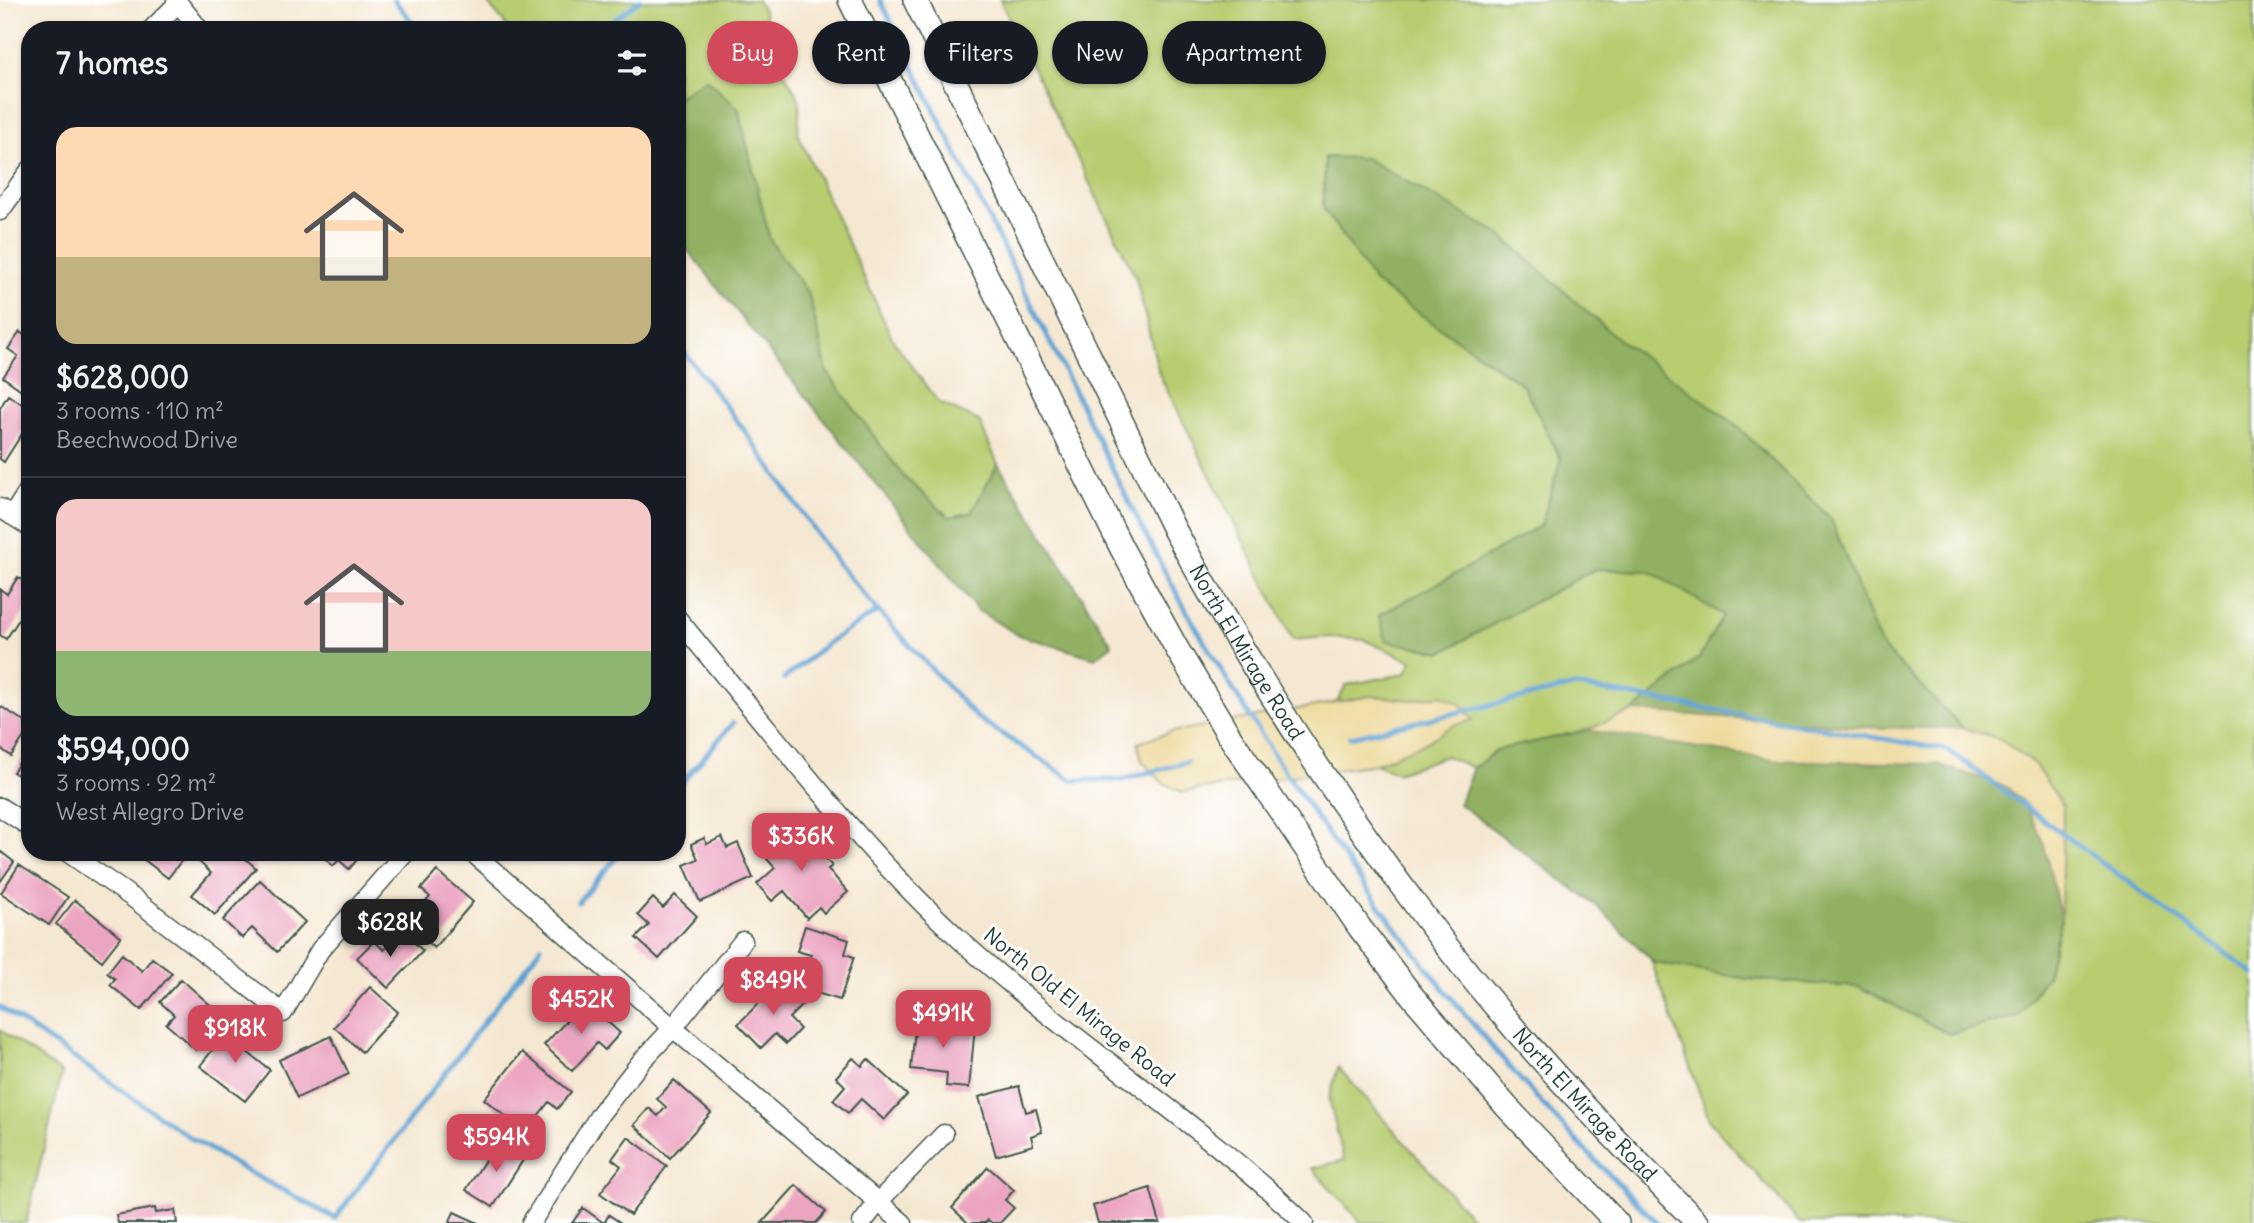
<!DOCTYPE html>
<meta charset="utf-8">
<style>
body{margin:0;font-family:Delius,sans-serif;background:#20242c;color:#f1f3f6;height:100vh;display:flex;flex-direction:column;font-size:26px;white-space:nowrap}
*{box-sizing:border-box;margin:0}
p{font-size:23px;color:#9ea1a6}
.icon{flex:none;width:38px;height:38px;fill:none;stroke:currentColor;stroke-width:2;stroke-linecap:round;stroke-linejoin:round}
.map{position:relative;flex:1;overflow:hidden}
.side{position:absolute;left:21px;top:21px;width:665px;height:840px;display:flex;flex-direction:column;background:#171b24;border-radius:28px;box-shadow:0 2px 5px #0004}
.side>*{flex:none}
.hud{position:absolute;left:707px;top:21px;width:665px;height:63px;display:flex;gap:14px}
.price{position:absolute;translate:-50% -60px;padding:0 16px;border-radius:14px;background:#d1495b;color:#fff;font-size:23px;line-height:46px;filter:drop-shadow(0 2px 4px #0008)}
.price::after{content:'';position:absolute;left:50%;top:42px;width:21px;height:16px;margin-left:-10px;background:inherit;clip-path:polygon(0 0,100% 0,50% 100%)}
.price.on{background:#222;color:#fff}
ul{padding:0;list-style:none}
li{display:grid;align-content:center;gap:14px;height:371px;padding:0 35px}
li+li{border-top:2px solid #363941}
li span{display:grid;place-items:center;height:217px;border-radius:21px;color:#555}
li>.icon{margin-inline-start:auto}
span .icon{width:126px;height:126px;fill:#fffc;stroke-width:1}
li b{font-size:30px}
h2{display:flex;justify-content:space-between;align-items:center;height:84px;padding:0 35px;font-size:30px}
.pill{padding:0 24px;border-radius:32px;background:#171b24;box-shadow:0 2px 5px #0004;font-size:24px;line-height:63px}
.pill.on{background:#d1495b;color:#fff}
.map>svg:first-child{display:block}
.green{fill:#b8cc6f;stroke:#6c8452;stroke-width:2}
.forest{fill:#92b062;stroke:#58764b;stroke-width:2}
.sand{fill:#eeda9e;stroke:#868c69;stroke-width:2}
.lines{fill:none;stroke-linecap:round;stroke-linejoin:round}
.stream{stroke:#5ea2d3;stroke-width:5}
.building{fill:#eca5c1}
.minor-casing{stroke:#3f574c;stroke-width:21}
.major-casing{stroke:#3f574c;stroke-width:26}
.minor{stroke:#fff;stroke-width:18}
.major{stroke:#fff;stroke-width:23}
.labels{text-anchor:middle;stroke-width:6;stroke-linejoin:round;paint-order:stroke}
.street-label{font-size:21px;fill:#1f3d34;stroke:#fff}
</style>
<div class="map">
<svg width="2254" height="1223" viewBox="0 0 2254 1223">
<rect width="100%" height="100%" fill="#fff"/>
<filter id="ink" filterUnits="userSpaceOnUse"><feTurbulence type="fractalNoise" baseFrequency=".0143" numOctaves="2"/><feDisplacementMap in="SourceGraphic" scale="14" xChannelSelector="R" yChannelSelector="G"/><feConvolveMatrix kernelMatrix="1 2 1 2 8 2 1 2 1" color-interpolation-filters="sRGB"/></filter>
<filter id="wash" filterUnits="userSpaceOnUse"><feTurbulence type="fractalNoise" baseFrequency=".00686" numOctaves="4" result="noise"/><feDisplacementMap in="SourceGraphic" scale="28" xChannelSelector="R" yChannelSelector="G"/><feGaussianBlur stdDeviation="1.57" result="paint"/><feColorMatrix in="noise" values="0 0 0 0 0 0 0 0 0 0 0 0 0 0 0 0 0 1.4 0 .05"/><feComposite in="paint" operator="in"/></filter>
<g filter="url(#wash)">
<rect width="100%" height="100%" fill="#f5e8d2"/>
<!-- green -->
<path class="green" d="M485 0H757L764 12 771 50 800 100 798 134 893 340 938 402 979 421 998 464 971 513 949 517 904 477 827 372 809 295 770 240 738 108 681 95 677 100V30H510Z
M1000 0H2254V1223H1800L1710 1122 1651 960 1747 979 1859 987 1949 1034 2047 975 2061 919 2063 806 2034 764 2000 739 1963 728 1881 646 1831 519 1735 424 1617 338 1375 283 1523 385 1561 459 1541 525 1470 566 1442 652 1595 569 1649 571 1724 615 1699 658 1633 711 1587 730 1498 750 1473 768 1446 756 1397 773 1375 764 1425 743 1454 725 1472 719 1441 695 1413 700 1371 696 1337 702 1346 685 1405 674 1412 661 1364 640 1329 637 1293 640 1159 374 1136 278Z
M0 1030 62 1073 26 1223H0Z
M1338 1067 1476 1223H1361L1312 1168 1344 1160 1329 1099Z"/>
<!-- forest -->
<path class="forest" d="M706 79 738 108 770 240 809 295 827 372 904 477 949 517 971 513 998 464 1112 645 1095 658 1018 635 977 610 677 237V100L681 95Z
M1325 157 1365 158 1499 234 1617 338 1735 424 1831 519 1881 646 1963 728H1879L1633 711 1699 658 1723 615 1649 571 1595 569 1442 652 1386 641 1379 615 1470 566 1541 525 1561 459 1523 385 1375 283 1323 208Z
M1587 730 1775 760 1938 764 2007 787 2025 804 2044 844 2061 919 2047 975 2019 1016 1949 1034 1859 987 1747 979 1655 963 1598 907 1459 804 1473 768 1498 750Z"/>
<!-- sand -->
<path class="sand" d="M1441 695 1459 703 1473 720 1454 725 1425 743 1375 764 1182 792 1163 783 1142 761 1138 743 1171 732 1371 696 1413 700Z
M1633 711 1879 728H1963L2000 739 2034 764 2063 806 2061 919 2044 844 2025 804 2007 787 1938 764 1775 760 1587 730Z"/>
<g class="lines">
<!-- stream -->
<path class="stream" d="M394 0 419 30
M880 0C942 125 1004 249 1066 374 1112 468 1157 563 1211 653 1313 825 1434 988 1570 1134 1598 1164 1628 1193 1657 1223
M601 30 640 0
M677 343 745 431 838 564 878 611 976 717 1072 780H1122L1187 762
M784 679 829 642 878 611
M1350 737 1575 686 1948 750 2254 974
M677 788 733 723
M578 902 621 852
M0 1007 191 1138 243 1169 335 1218 541 947"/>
</g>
<g id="blocks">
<!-- building -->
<path class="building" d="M20 332 27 337 30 334V396L3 377 18 356 8 349Z
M8 395 30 409V421L4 462 0 459V408Z
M18 577 30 585V603L6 639 0 635V589L7 594Z
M0 706 30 725V728L11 756 0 748Z
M30 747V783L13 772Z
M792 821 832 866 828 869 848 892 824 913 819 907 807 918 784 891 772 901 757 884 775 868 767 859 775 852 768 843Z
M722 837 727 848 738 843 753 878 700 902 684 865 698 859 691 844 704 838 707 844Z
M0 851 14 862 0 882Z
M134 852H188L168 878Z
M200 852H218L220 854 222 852H238L256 868 215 915 192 895 211 873 195 858Z
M318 852H364L349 869 339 860 333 866Z
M19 865 68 897 49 925 1 893Z
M437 871 473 902 434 948 406 924 430 897 421 889Z
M260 880 305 922 277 952 252 928 242 938 223 920Z
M675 895 697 916 659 959 636 938 649 925 638 915 653 898 663 908Z
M75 900 121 937 102 961 56 924Z
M805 926 849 940 845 954 854 957 840 1000 800 988 811 955 797 951Z
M402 931 423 951 388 988 357 958 374 941 384 950Z
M122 954 142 971 152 958 172 973 141 1010 110 985 115 979 107 973Z
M181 979 225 1018 196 1050 166 1024 174 1015 160 1002Z
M780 982 803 1004 789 1018 800 1029 786 1044 775 1034 761 1048 738 1024Z
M370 987 398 1012 362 1052 334 1027Z
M585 1001 620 1033 605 1050 597 1043 572 1071 544 1045Z
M917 1009 932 1011 931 1024 975 1027 969 1088 946 1086 947 1073 911 1069Z
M232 1025 248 1038 241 1047 270 1070 245 1101 200 1066Z
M331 1036 349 1074 297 1098 279 1060Z
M522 1052 571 1092 557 1109 549 1102 525 1132 484 1099Z
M853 1058 862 1066 868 1059 907 1095 884 1120 861 1099 848 1113 833 1100 845 1086 836 1077Z
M674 1080 711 1113 670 1158 634 1125 649 1108 658 1116 666 1107 657 1099Z
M1019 1086 1026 1112 1036 1109 1042 1132 1031 1136 1033 1145 996 1156 979 1097Z
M628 1137 667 1166 630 1215 600 1193 621 1166 612 1159Z
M498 1140 525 1157 493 1207 466 1190Z
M988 1167 1014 1190 1005 1200 1014 1208 1000 1223H992L988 1220 985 1223H968L952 1208Z
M796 1185 826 1212 816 1223H762Z
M1150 1188 1160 1223H1098L1093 1206Z
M155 1208 156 1213 175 1210 177 1223H118L116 1215Z
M583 1208 604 1223 609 1215 621 1223H572Z
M454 1212 478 1223H449Z"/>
</g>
</g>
<g filter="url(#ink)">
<use href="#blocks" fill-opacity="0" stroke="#3f574c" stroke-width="2"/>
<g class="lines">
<defs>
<path id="minor" d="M176 0 200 30
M151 30 178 3
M0 211 30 170
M0 508 30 527
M12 516 30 488
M677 618C770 730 860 849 968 947 1076 1045 1200 1122 1304 1223
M0 807 30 827
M67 852 133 898 283 1013 320 950 406 852
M472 852 673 1028 903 1223
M531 1223 600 1114 640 1063 673 1028 743 941
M862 1223 879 1201 944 1134"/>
<g id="major">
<path d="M850 0 1122 549 1177 649 1230 737 1360 928 1413 997 1506 1106 1617 1223"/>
<path id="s1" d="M915 0 1174 529C1247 664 1331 792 1423 915 1505 1026 1601 1126 1698 1223"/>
</g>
</defs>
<!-- minor casing -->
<use href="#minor" class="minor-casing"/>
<!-- major casing -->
<use href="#major" class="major-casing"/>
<!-- minor -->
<use href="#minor" class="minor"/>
<!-- major -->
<use href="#major" class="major"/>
</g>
</g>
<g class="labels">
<!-- street labels -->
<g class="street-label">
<text dy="7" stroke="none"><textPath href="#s1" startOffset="732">North El Mirage Road</textPath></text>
<text transform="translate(1079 1007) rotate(39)" y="7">North Old El Mirage Road</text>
<text dy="7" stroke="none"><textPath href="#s1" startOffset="1298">North El Mirage Road</textPath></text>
</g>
</g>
</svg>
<b class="price" style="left:801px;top:873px">$336K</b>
<b class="price on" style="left:390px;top:959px">$628K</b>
<b class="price" style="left:773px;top:1017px">$849K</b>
<b class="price" style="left:581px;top:1036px">$452K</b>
<b class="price" style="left:943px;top:1050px">$491K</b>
<b class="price" style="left:235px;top:1065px">$918K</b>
<b class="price" style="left:496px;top:1174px">$594K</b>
<div class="hud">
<a class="pill on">Buy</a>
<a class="pill">Rent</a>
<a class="pill">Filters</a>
<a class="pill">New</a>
<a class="pill">Apartment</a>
</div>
<section class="side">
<h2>7 homes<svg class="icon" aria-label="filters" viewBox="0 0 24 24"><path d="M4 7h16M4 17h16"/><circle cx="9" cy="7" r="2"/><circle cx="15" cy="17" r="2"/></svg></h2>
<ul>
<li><span style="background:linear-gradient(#ffd9b3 60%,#c2b280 0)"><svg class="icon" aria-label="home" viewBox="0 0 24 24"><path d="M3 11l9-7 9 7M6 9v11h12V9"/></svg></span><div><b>$628,000</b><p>3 rooms · 110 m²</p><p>Beechwood Drive</p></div></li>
<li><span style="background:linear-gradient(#f6c9c9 70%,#8fb573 0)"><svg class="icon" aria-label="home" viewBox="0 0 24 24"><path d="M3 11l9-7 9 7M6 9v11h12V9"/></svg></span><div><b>$594,000</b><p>3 rooms · 92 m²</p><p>West Allegro Drive</p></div></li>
</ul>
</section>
</div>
